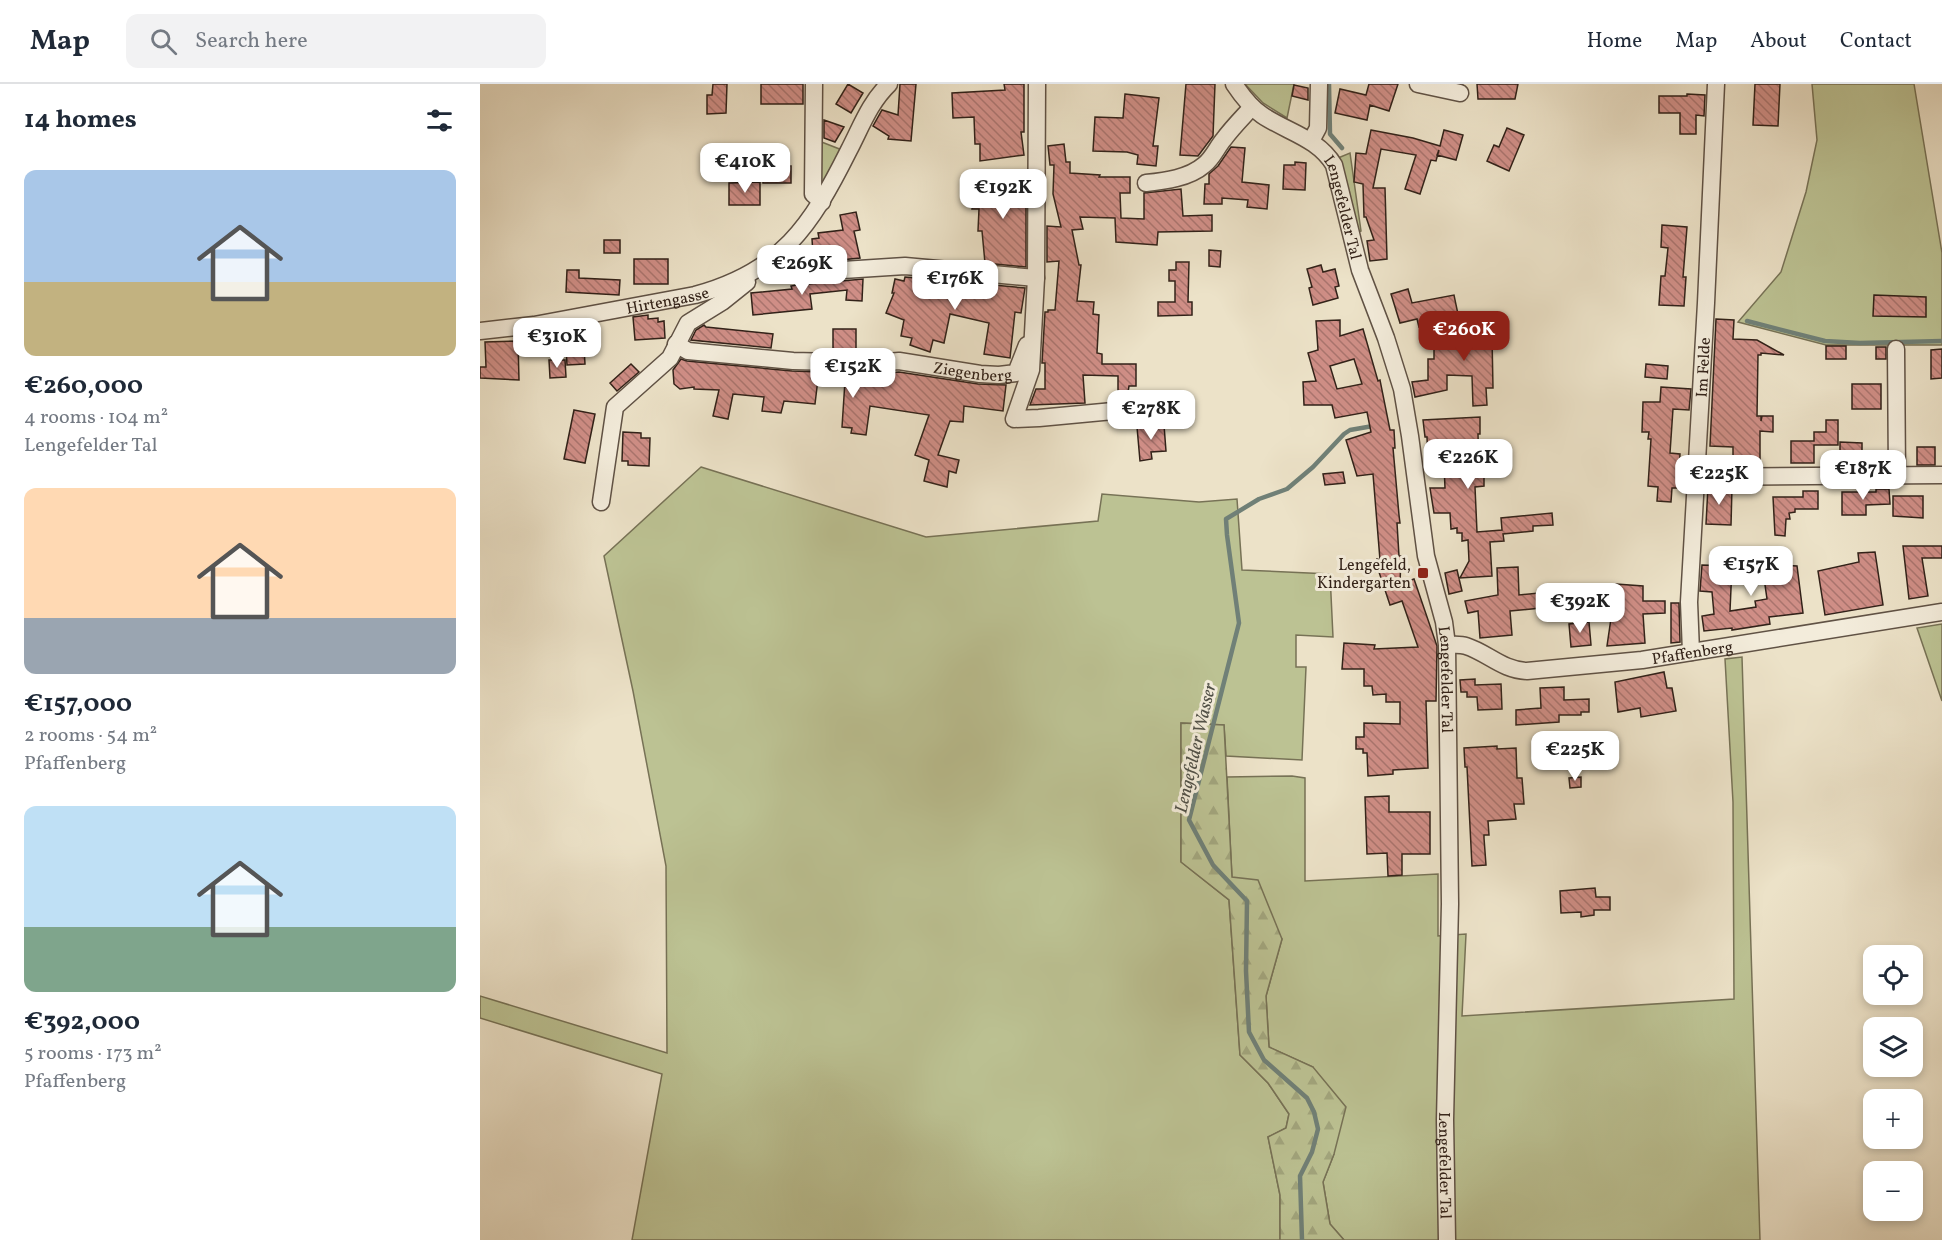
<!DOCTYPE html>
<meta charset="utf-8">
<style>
body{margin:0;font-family:Vollkorn,serif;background:#f2f2f3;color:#1f2937;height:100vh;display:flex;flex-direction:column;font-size:22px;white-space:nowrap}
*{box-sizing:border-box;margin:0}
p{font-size:20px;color:#747a83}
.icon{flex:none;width:33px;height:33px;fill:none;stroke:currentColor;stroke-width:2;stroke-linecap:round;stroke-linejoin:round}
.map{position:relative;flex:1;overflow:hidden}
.panel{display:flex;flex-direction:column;background:#fff;width:480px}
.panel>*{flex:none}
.tools{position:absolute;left:1383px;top:861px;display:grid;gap:12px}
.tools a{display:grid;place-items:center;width:60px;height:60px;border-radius:12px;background:#fff;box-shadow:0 3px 9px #0003;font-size:30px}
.price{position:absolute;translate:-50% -51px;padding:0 14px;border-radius:12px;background:#fff;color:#222;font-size:20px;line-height:39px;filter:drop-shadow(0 2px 3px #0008)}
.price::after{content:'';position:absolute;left:50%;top:36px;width:18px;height:14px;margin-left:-9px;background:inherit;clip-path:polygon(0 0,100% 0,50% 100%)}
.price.selected{background:#8f2418;color:#fff}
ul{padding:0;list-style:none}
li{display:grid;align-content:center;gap:12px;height:318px;padding:0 24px}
li span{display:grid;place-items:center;height:186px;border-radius:12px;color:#555}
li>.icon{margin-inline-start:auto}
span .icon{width:108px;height:108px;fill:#fffc;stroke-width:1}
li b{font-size:26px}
h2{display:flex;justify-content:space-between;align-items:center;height:72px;padding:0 24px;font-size:26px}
header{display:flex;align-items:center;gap:36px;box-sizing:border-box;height:84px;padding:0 30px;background:#fff;border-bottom:2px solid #e0e1e3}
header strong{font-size:28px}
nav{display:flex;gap:33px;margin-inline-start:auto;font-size:21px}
.search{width:420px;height:54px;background:#f2f2f3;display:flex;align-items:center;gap:15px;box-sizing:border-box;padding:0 21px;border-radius:12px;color:#747a83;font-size:22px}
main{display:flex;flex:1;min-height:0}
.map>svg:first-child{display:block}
.grass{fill:#bcc293;stroke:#777256;stroke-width:1.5}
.forest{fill:url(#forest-firs);stroke:#777256;stroke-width:1.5}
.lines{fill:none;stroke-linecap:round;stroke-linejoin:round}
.stream{stroke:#708077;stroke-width:4.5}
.building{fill:url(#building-back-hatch);stroke:#322219;stroke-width:1.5;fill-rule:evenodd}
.minor-casing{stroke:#605245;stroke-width:19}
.minor{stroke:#f3ecdb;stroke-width:16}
.poi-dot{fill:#8f2418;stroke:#f3ecdb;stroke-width:2}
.labels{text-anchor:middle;stroke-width:6;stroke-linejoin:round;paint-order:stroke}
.street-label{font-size:16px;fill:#322219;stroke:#f3ecdb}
.poi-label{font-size:16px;fill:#322219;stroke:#f3ecdb;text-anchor:end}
.water-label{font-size:18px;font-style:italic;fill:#515148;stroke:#f3ecdb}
</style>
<header>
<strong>Map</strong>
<div class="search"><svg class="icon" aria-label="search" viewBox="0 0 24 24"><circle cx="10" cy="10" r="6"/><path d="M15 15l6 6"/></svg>Search here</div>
<nav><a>Home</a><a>Map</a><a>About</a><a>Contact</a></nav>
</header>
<main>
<section class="panel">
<h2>14 homes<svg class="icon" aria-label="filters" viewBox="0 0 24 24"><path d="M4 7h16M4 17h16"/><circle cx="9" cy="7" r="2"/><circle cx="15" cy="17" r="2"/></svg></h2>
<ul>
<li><span style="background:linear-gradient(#a9c7e8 60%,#c2b280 0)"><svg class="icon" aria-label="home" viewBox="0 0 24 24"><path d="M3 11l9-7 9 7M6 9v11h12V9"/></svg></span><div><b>€260,000</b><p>4 rooms · 104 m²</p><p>Lengefelder Tal</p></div></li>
<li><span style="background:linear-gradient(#ffd9b3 70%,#9aa5b1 0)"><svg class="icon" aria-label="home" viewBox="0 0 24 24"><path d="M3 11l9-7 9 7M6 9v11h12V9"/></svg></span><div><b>€157,000</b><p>2 rooms · 54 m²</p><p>Pfaffenberg</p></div></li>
<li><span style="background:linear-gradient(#bfe0f5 65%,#7fa58c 0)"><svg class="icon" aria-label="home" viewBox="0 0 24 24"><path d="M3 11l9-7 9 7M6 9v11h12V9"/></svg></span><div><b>€392,000</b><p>5 rooms · 173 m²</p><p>Pfaffenberg</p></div></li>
</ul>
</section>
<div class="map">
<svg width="1462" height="1156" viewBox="0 0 1462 1156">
<defs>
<pattern id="forest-firs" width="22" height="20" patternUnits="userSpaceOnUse" patternTransform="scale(1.5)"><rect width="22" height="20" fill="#bcc293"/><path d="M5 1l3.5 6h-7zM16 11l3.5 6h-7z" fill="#a2a67e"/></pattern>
<pattern id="building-back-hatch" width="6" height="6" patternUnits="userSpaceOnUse" patternTransform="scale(1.5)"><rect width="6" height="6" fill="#cf8e86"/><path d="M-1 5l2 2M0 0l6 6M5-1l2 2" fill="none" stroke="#a9746d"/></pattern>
</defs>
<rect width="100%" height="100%" fill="#ece2c8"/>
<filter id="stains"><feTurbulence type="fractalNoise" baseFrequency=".00333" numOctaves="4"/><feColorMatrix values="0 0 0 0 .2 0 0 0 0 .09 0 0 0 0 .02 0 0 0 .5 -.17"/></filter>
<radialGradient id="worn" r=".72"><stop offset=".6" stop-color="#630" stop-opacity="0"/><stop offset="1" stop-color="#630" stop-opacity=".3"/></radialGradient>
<!-- grass -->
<path class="grass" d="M765 0H814L807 34 783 19Z
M1332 0H1434L1462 169V261H1346L1258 238 1301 188 1326 108 1337 56Z
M339 57 362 66 342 102 339 96Z
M870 69 881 147 876 149 858 74Z
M221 383 446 453 618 437 622 410 719 418 757 415 762 486 850 490 853 553 816 551V583H826L822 676 746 672 744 641 701 639V778L749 816 760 971 788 999 809 1030 806 1044 788 1053 800 1111V1156H152L182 990 0 934V912L187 969 186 782 153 607 124 472Z
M1462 540V617L1437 544Z
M1262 573 1280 1156H864L850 1140 843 1098 854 1070 833 983 789 963 786 912 802 855 752 794 747 693 812 692 825 694V797L958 790V852L986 850 982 932 1254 915 1253 718 1245 575Z"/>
<!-- forest -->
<path class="forest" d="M701 639 744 641 752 793 778 796 802 855 786 912 789 963 833 983 866 1023 854 1070 843 1098 850 1140 864 1156H800V1111L788 1053 806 1044 809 1030 788 999 760 971 749 816 701 778Z"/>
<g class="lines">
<!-- stream -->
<path class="stream" d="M849 0 850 50 862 64
M1267 237 1345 257 1380 259 1462 257
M822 1156 820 1092 832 1068 838 1045 834 1028 827 1014 784 976 769 948 766 887 767 817 733 781 709 736 759 539 747 451 746 435 779 415 807 405 833 383 864 350 870 346 893 342"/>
</g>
<!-- building -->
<path class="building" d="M233 0H247L246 29 227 30V11H232Z
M281 0H323V20H281Z
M368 0 383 9 371 29 356 20Z
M420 0H436L431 57 408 55 409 52 393 42 402 26 418 31Z
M524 0H544V48H541L544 71 500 77V60H495L494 33 473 34 472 9 525 6Z
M706 0H735L733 52 718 72 700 71Z
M889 0H918L909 27 890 21 887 36 855 29 860 5 886 11Z
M997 0H1038L1035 15H998Z
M1275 0H1300L1298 42 1273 41Z
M814 1 828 4V16L812 12Z
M645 10 679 14 673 62H678L676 82 657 80 658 71 647 68 613 67 615 33 643 34Z
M1207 10 1225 11 1224 32 1216 31V50H1200V29H1179V12H1207Z
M344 36 364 43 355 58 344 54Z
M1027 44 1044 51 1029 87 1007 77 1014 61 1019 63Z
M891 46 933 54 960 62 964 46 983 51 976 76 957 71 959 66 956 77 951 76 940 110 925 105 936 71 901 65 893 104H905L907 175 890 177 887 157 894 156 886 133H884L883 100 874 98 876 69 886 70Z
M584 60 586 78H590V89L620 91 619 93H650V109H640L641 134 664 135V109L701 105 703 132 732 131V147L678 148 677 161 636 158 635 134 600 133 603 145 592 146 599 181H601L597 217 614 218 613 230 619 231 617 269 622 270V280H656V302H649L647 315 638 316V292L603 291 605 319 550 321 556 305H565V279H562L565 228H568V226H575L579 177 567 178V142L581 143 573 110 574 81H570L568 62Z
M751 63 765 64 762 98 789 101 787 125 767 123 768 116 742 114V120H724L725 100H729V90L738 82Z
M815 78 826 79 825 106 803 105 804 81H815Z
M283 82H311V99H283Z
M546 93V183L505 179 502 147H498L499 125H492L497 95Z
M280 98V121H249V99Z
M376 128 380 146 374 147 380 174 320 180 319 172 333 170 332 155 339 154 338 149 363 146 360 131Z
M1182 141 1207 143 1203 193H1206L1204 222 1179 221 1181 192H1185L1188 164 1181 163Z
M124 156H140V169H124Z
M729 166 741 167 740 183 729 182Z
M154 175H188V200H154Z
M696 178H709L708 218H712V231L678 232V218H695V197H689V186H696Z
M841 181 843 188 855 185 859 202 855 203 858 214 833 221 829 204 832 203 827 185Z
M87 186H99V194L140 196 139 211 86 208Z
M425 193 545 204 541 229 535 228 530 274 504 270 509 239 470 230 464 259 453 256 450 268 430 261 432 254 421 252 424 236 406 229 414 209H412L415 195 424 197Z
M383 195 382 217 366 216 367 206 330 210 332 225 273 231 271 209 312 205 311 202 317 201Z
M928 205 932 219 974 211 979 235 939 243 937 235 920 239 911 210Z
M1394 211 1446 213V233L1393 232Z
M168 231V235L178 234V238L184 237 185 254 155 256 153 233Z
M1021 231 1024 251 1012 253 1013 304H1006L1007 321 993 322 992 292 967 291V306L935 313 932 298 948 296V275H954V259L997 260 993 236Z
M1236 235 1254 236 1253 255 1277 256 1304 271 1281 269V271H1278L1277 332H1281V337L1282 332H1293V348L1280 347V380H1253V363L1230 362Z
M860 236V252L883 245 898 297 900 296 910 346H914L915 364H913L919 431 920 439H917L919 472H921L920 500 934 495 957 562 956 617H946L948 684 913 686V690L888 692 887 669H883V665H876V653H884V639L920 640V618H906V610L893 611 892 602H884V585H862L864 559 895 561 894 565 938 563 922 517 910 521 899 488H896L897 475 900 476 893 390 877 392 866 356 891 348 887 328 855 334 852 321H824L823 298 836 297 828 269 838 266 836 237ZM874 275 882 300 857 305 850 282Z
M224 241 226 243 293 250 291 264 211 256 216 246Z
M353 245H376V268L353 267Z
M103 246 105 280 87 281 85 247Z
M38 257 39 296 0 294V283H6L5 258Z
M1346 262H1366V275H1346Z
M1396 263H1406V275H1396Z
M1462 265V294L1451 295V266Z
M201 275 207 277 312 287 396 290 419 288 498 300 526 301 523 327 484 322 483 338 470 337 458 371 479 376 476 389 469 387 467 403 444 397 449 376 435 371 449 331 390 322 386 351 371 349 372 344 362 343 365 297 338 295 335 320 304 317 301 329 282 327 284 313 253 310 248 335 233 332 239 306 214 305V303L200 305 194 300 193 286Z
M69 276H85L86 293 70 294Z
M151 280 159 288 137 307 130 299Z
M1166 280 1188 282 1187 295 1165 293Z
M1372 300H1401V325H1372Z
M1181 303 1211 305 1209 326 1193 325 1190 369 1200 370 1198 404H1192L1191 418 1177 417 1178 403 1168 402 1171 355H1168L1169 348H1162L1163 318H1180Z
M94 326 115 330 105 379 84 375Z
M1000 333V350H998L999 389H1004V402L995 403 997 448 1022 446 1021 434 1072 429 1073 441 1053 442V447L1023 450 1024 457 1010 458 1012 492 980 494 989 477 988 456 982 457V449H977V444L971 445 970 429H954L950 404H965L964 381H948L947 353H945L943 336Z
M1346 336H1358V361H1334V379H1311V357H1334V348H1346Z
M684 341 686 367 671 368 672 375 660 377 657 343Z
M143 348 161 349V354H170L169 382 148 381V377H142Z
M1360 358 1382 359V380L1360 379Z
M1437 363H1455V381H1437Z
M863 388 865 399 845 401 843 390Z
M1228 403H1252L1251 441 1226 440Z
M1396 405H1409L1410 420 1386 421V431H1362V408H1396Z
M1323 407H1338V425H1315V428L1309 429 1310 435H1306L1305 452 1295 451 1293 413H1323Z
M1413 412H1443V434L1413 432Z
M1423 462H1462V474H1442L1448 512 1429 515Z
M1395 468 1403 521 1345 531 1338 487 1379 478 1378 469Z
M1282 480 1317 482 1323 529 1289 533 1290 540 1252 546V544L1224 547 1222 532 1234 530 1232 508 1220 507 1222 481 1252 482 1250 527 1276 523 1275 517 1287 515Z
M1038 483 1039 511 1059 509 1061 524 1030 527 1032 551 1000 554 998 527 988 529 985 517 1018 511 1017 484Z
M977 486 982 507 969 510 965 489Z
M1136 500 1163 502V517H1185V529L1163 530 1165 559 1127 562Z
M1191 519H1199L1200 558 1191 559Z
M1109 538 1111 561 1091 563 1089 540Z
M1184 588 1187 604H1192L1196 627 1161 633 1160 624 1138 628 1135 598Z
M995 595V601L1021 600 1022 625 998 626 997 613H987V608H981L980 596Z
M1084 603V616L1109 615V628H1101V631H1079V638L1036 641V626L1061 624 1060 604Z
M1017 662V665L1036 664 1037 694H1042L1044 720H1034L1036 735 1008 737 1009 751H1004V754L1006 781 992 782 987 683H985L984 664Z
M1101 693V703L1090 704 1089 694Z
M909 712V728H950V770H922V791L908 792 907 769 887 770 885 713Z
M1115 804 1116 813H1130V826H1114V831L1101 833V828L1081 829 1080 807Z"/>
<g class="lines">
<defs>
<g id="minor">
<path d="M334 0 333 110 342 118"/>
<path d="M557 0 556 194 551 286 534 335 559 334 665 324"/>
<path id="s1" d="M754 0C762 12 770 23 782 31 807 48 838 54 854 81L880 186 906 254 922 305 930 352 946 472 964 538 967 561 970 820 965 1036 967 1156"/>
<path d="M938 0 980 9"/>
<path d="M831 57 838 44 839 0"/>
<path d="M666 99C685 97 709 94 724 81 733 74 737 63 744 55 752 44 763 33 772 23"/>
<path d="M299 171 314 189 319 191 363 186 425 182 556 194"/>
<path id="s2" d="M0 247 54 241 215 211C301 188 331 142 369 66 381 43 390 18 409 0"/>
<path id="s3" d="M196 260 208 267 313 277 396 279 419 277 500 290 519 291 536 289 547 261"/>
<path d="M1416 265 1417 391"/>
<path d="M1216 393 1462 391"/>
<path d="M121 418 135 323 190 274 208 239 242 218 267 198"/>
<path id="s4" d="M967 561C973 561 980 560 986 562 1008 569 1022 586 1047 587L1162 576 1462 528"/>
<path id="s5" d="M1211 568 1209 518 1226 219 1236 0"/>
</g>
</defs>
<!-- minor casing -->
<use href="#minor" class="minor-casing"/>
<!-- minor -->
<use href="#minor" class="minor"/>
</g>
<!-- markers -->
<rect class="poi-dot" x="937" y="483" width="12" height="12" rx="3"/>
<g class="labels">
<!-- street labels -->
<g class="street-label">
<text dy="6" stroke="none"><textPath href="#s1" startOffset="174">Lengefelder Tal</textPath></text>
<text dy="6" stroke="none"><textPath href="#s2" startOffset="190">Hirtengasse</textPath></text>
<text dy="6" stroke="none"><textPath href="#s3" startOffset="300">Ziegenberg</textPath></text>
<text dy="6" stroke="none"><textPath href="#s5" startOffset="285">Im Felde</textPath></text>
<text dy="6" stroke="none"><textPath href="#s4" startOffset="252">Pfaffenberg</textPath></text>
<text dy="6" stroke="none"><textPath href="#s1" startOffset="660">Lengefelder Tal</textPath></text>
<text dy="6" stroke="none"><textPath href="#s1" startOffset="1146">Lengefelder Tal</textPath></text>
</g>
<!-- poi labels -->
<g class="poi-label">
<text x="931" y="486">Lengefeld,<tspan x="931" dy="18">Kindergarten</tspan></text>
</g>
<!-- water labels -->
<g class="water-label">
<text transform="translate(715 664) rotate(-77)" y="6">Lengefelder Wasser</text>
</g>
</g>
<rect width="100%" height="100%" filter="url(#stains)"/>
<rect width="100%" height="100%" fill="url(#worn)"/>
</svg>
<div class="tools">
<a><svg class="icon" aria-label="locate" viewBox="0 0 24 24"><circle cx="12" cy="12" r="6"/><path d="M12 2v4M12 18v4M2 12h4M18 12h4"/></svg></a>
<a><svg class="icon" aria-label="layers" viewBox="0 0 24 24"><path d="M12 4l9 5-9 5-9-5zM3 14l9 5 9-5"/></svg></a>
<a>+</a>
<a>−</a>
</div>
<b class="price" style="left:265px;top:110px">€410K</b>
<b class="price" style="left:523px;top:136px">€192K</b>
<b class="price" style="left:322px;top:212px">€269K</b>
<b class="price" style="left:475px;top:227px">€176K</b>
<b class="price selected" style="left:984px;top:278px">€260K</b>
<b class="price" style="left:77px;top:285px">€310K</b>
<b class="price" style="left:373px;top:315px">€152K</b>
<b class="price" style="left:671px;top:357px">€278K</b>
<b class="price" style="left:988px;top:406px">€226K</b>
<b class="price" style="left:1383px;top:417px">€187K</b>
<b class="price" style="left:1239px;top:422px">€225K</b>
<b class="price" style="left:1271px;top:513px">€157K</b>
<b class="price" style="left:1100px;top:550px">€392K</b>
<b class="price" style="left:1095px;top:698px">€225K</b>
</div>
</main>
